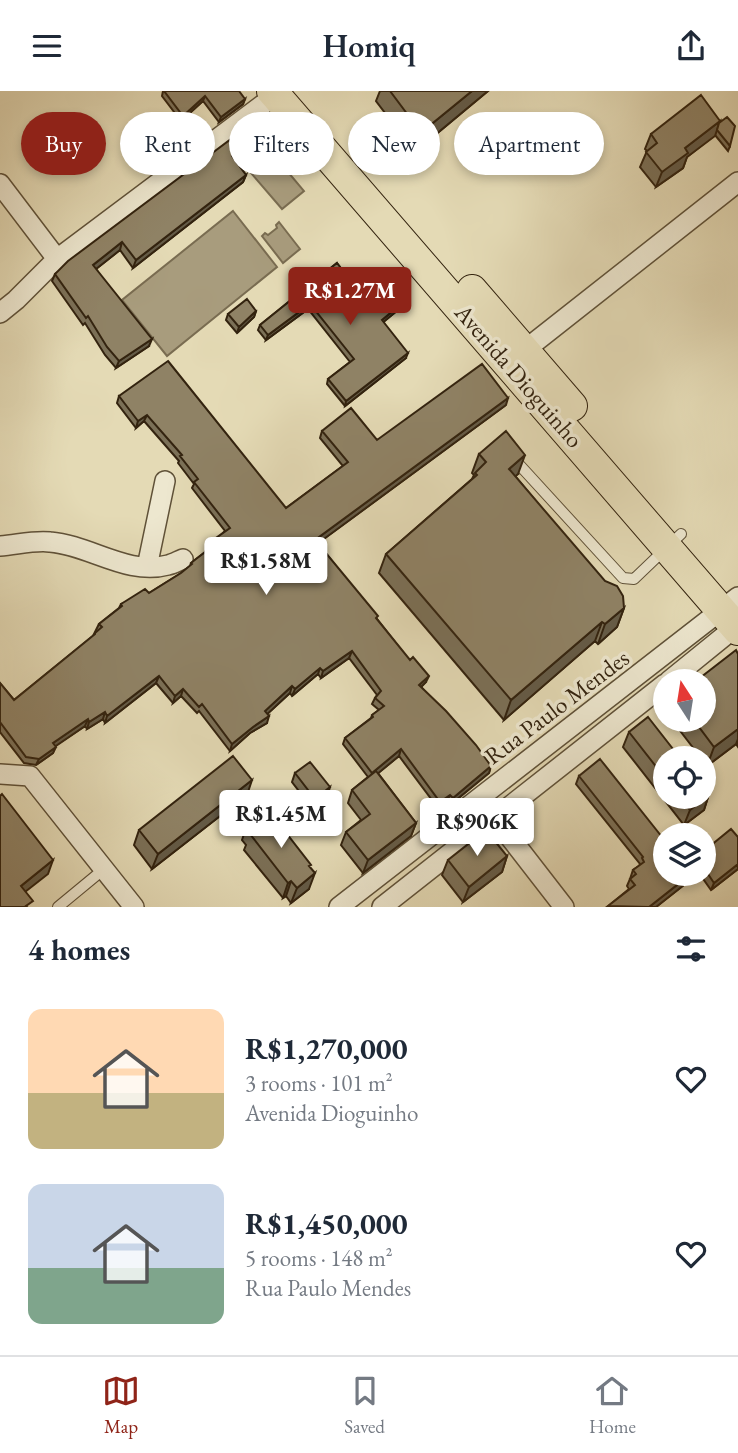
<!DOCTYPE html>
<meta charset="utf-8">
<style>
body{margin:0;font-family:"EB Garamond",serif;background:#f6f6f7;color:#1f2937;height:100vh;display:flex;flex-direction:column;font-size:26px;white-space:nowrap}
*{box-sizing:border-box;margin:0}
p{font-size:23px;color:#747a83}
.icon{flex:none;width:38px;height:38px;fill:none;stroke:currentColor;stroke-width:2;stroke-linecap:round;stroke-linejoin:round}
.map{position:relative;height:816px;overflow:hidden}
.side{display:flex;flex-direction:column;background:#fff;flex:1}
.side>*{flex:none}
.hud{position:absolute;left:21px;top:21px;width:696px;height:63px;display:flex;gap:14px}
.needle{width:46px;rotate:348deg}
.tools{position:absolute;left:653px;top:578px;display:grid;gap:14px}
.tools a{display:grid;place-items:center;width:63px;height:63px;border-radius:50%;background:#fff;box-shadow:0 4px 10px #0003;font-size:35px}
.price{position:absolute;translate:-50% -60px;padding:0 16px;border-radius:7px;background:#fff;color:#222;font-size:23px;line-height:46px;filter:drop-shadow(0 2px 4px #0008)}
.price::after{content:'';position:absolute;left:50%;top:42px;width:21px;height:16px;margin-left:-10px;background:inherit;clip-path:polygon(0 0,100% 0,50% 100%)}
.price.active{background:#8f2418;color:#fff}
ul{padding:0;list-style:none}
li{display:flex;align-items:center;gap:21px;height:175px;padding:0 28px}
li span{display:grid;place-items:center;flex:none;width:196px;height:140px;border-radius:14px;color:#555}
li>.icon{margin-inline-start:auto}
span .icon{width:84px;height:84px;fill:#fffc;stroke-width:1}
li b{font-size:30px}
h2{display:flex;justify-content:space-between;align-items:center;height:84px;padding:0 28px;font-size:30px}
.chip{padding:0 24px;border-radius:32px;background:#fff;box-shadow:0 4px 10px #0003;font-size:24px;line-height:63px}
.chip.active{background:#8f2418;color:#fff}
header{display:flex;justify-content:space-between;align-items:center;height:91px;padding:0 28px;background:#fff;font-size:32px;font-weight:600}
.dock{display:flex;justify-content:space-around;align-items:center;height:98px;border-top:2px solid #e0e1e3;background:#fff;font-size:19px;color:#747a83}
.dock a{display:grid;justify-items:center;gap:4px}
.dock .active{color:#8f2418}
.map>svg:first-child{display:block}
.water{fill:#a89c7d;stroke:#796c51;stroke-width:2}
.lines{fill:none;stroke-linecap:round;stroke-linejoin:round}
.lane-casing{stroke:#5f5138;stroke-width:12}
.street-casing{stroke:#5f5138;stroke-width:22}
.primary-casing{stroke:#33230f;stroke-width:32}
.lane{stroke:#ede7cf;stroke-width:10}
.street{stroke:#ede7cf;stroke-width:19}
.primary{stroke:#e4dab5;stroke-width:30}
.wall{fill:#7b7057;stroke:#33230f;stroke-width:2}
.shaded-wall{fill:#645b47;stroke:#33230f;stroke-width:2}
.building{fill:#8f8265;stroke:#33230f;stroke-width:2}
.labels{text-anchor:middle;stroke-width:7;stroke-linejoin:round;paint-order:stroke}
.street-label{font-size:24px;fill:#33230f;stroke:#ede7cf}
</style>
<header><svg class="icon" aria-label="menu" viewBox="0 0 24 24"><path d="M4 6h16M4 12h16M4 18h16"/></svg>Homiq<svg class="icon" aria-label="share" viewBox="0 0 24 24"><path d="M12 15V3M7 8l5-5 5 5M5 13v7h14v-7"/></svg></header>
<div class="map">
<svg width="738" height="816" viewBox="0 0 738 816">
<rect width="100%" height="100%" fill="#e4dab5"/>
<filter id="stains"><feTurbulence type="fractalNoise" baseFrequency=".00286" numOctaves="4"/><feColorMatrix values="0 0 0 0 .2 0 0 0 0 .09 0 0 0 0 .02 0 0 0 .5 -.17"/></filter>
<radialGradient id="worn" r=".72"><stop offset=".6" stop-color="#630" stop-opacity="0"/><stop offset="1" stop-color="#630" stop-opacity=".3"/></radialGradient>
<!-- water -->
<path class="water" d="M267 56 304 100 282 118 245 75Z
M233 120 277 176 167 265 122 209Z
M279 131 300 158 283 172 262 145 265 142 268 144 277 137 276 134Z"/>
<g class="lines">
<defs>
<path id="lane" d="M514 368 623 487 634 488 681 443
M58 816 104 778"/>
<path id="street" d="M0 93 57 168
M0 222 16 209 57 168 281 0
M516 266 738 91
M0 455C16 454 34 449 50 451 90 454 127 485 168 474 173 473 178 470 183 468
M147 476 165 390
M669 590 738 534
M0 683 30 685 134 816
M488 718 564 816
M339 816 738 506
M382 816 665 593"/>
<path id="primary" d="M272 0 738 539
M472 199 572 315"/>
</defs>
<!-- lane casing -->
<use href="#lane" class="lane-casing"/>
<!-- street casing -->
<use href="#street" class="street-casing"/>
<!-- primary casing -->
<use href="#primary" class="primary-casing"/>
<!-- lane -->
<use href="#lane" class="lane"/>
<!-- street -->
<use href="#street" class="street"/>
<!-- primary -->
<use href="#primary" class="primary"/>
</g>
<!-- wall -->
<path class="wall" d="M163 0 245 8 243 13 219 31 203 10 181 30 162 5Z
M380 0H488L417 59 402 42 401 43 376 10Z
M720 30 719 32 730 55 728 60 715 44 687 66 683 77 656 96 640 76 647 60 645 58 651 43Z
M269 41 234 69 246 84 243 91 133 177 120 159 96 178 149 255 116 277 105 264 85 232 83 234 52 190 55 183Z
M337 172 363 206 398 219 383 231 406 267 345 315 327 293 328 288 350 271 308 218 266 249 258 239 260 234Z
M256 220 254 226 237 242 226 229 228 223Z
M119 305 286 417 343 375 320 347 322 340 377 349 506 314 318 452 426 591 421 596 491 675 489 682 450 714 447 710 438 717 399 665 378 682 416 732 411 745 363 782 341 754 346 741 361 729 348 712 352 699 368 686 343 653 345 647 371 627 372 624 379 619 372 613 375 607 377 604 349 567 321 587 318 583 292 605 290 602 267 623V632L250 642 230 660 199 620 197 622 181 605 173 612 156 592 105 632 103 628 87 638 85 635 55 655 53 662 36 674 24 672 0 641V592L14 609 93 545 99 533 119 517 121 513 149 502 181 482 190 475 191 472 205 461 207 457 225 440 192 397 194 393 178 372 179 370 144 330 136 337 117 312Z
M479 363 518 383 515 385 624 517 617 536 598 553 595 550 504 629 379 482 386 463 472 388 474 384 472 382Z
M738 563V656L736 653 707 675 704 670V667H701L671 628H704Z
M629 641 665 667V705H704L709 703 704 719 684 734 623 656Z
M295 682 327 706 312 717 292 691Z
M579 685 660 752 687 786 684 794 656 816H607L629 798 627 795 630 788 633 779 639 775 640 773 576 693Z
M247 704 152 778 134 754 139 739Z
M247 734 310 777 309 798 291 812 286 805 283 807 244 759 246 754 242 749Z
M738 746V778L711 799 699 782H704V760Z
M507 765 502 781 463 811 442 784 448 769Z"/>
<!-- shaded-wall -->
<path class="shaded-wall" d="M472 0H488L417 59 423 40Z
M205 5 203 10 181 30 183 25Z
M245 8 243 13 219 31 221 26Z
M720 30 715 45 687 66 683 77 656 96 662 81 685 57Z
M272 34 269 41 229 73 232 65Z
M246 84 243 91 133 177 136 169Z
M122 151 120 159 91 182 93 174Z
M310 213 308 218 266 249 268 244Z
M400 214 398 219 380 234 382 229Z
M256 220 254 226 237 242 239 236Z
M152 248 149 255 116 277 119 270Z
M408 262 406 267 345 315 346 310Z
M508 307 506 314 313 456 315 449Z
M147 324 144 330 136 337 138 330Z
M525 364 518 383 502 397 509 378Z
M624 517 617 536 598 553 605 533Z
M602 531 595 550 504 629 511 609Z
M352 560 349 567 321 587 323 580Z
M320 577 318 583 292 605 295 598Z
M159 585 156 592 105 632 107 625Z
M429 585 426 591 416 601 419 594Z
M292 595 290 602 263 627 265 620Z
M183 598 181 605 173 612 175 605Z
M105 621 103 628 87 638 89 631Z
M269 625 267 632 250 642 230 660 232 653 253 636Z
M88 628 85 635 50 659 53 652Z
M738 638V648L736 653 707 675 714 656Z
M56 656 53 662 36 674 39 668Z
M401 658 399 665 370 689 372 682Z
M491 675 489 682 450 714 453 707Z
M252 689 247 704 152 778 158 763Z
M330 696 327 706 312 717 315 708Z
M709 703 704 719 684 734 690 719Z
M450 704 447 710 438 717 440 711Z
M416 732 411 745 363 782 368 769Z
M507 765 502 781 463 811 469 796Z
M53 769 48 783 16 808 21 795Z
M738 773V778L711 799 714 792Z
M315 782 309 798 291 812 297 797Z
M687 786 684 794 656 816H649Z
M291 790 286 805 283 807 288 792Z"/>
<!-- building -->
<path class="building" d="M164 0H239L245 8 221 26 205 5 183 25Z
M390 0H472L423 40 409 23 408 24Z
M701 4 720 30 685 57 688 62 662 81 646 61 657 52 651 43Z
M263 24 272 34 232 65 246 84 136 169 122 151 93 174 152 248 119 270 107 256 88 225 86 227 55 183 68 170Z
M727 26 735 35 730 55 717 39 719 32Z
M337 172 363 206 382 191 400 214 382 229 408 262 346 310 328 288 354 268 310 213 268 244 260 234Z
M247 208 256 220 239 236 228 223Z
M168 270 286 417 348 371 322 340 351 317 377 349 482 273 508 307 315 449 378 525 376 527 410 569 413 566 429 585 419 594 446 620 476 654 491 675 453 707 450 704 440 711 401 658 372 682 345 647 373 626 372 624 384 615 375 607 381 600 352 560 323 580 320 577 295 598 292 595 265 620 269 625 253 636 232 653 202 613 199 616 183 598 175 605 159 585 107 625 105 621 89 631 88 628 53 652 56 656 39 668 26 666 0 631V592L14 609 95 543V542L102 536 99 533 122 515 121 513 145 498 149 502 181 482 192 473 191 472 196 468 208 459 207 457 217 448 216 447 230 437 194 391 198 388 180 365 182 364 147 324 138 330 119 305Z
M506 340 525 364 509 378 605 490 617 495 623 505 624 517 605 533 602 531 511 609 386 463 477 384 475 382 486 371 479 363Z
M736 559 738 563V638L714 656 693 628H704V590H696Z
M648 626 680 667H665V687L629 641Z
M233 665 252 689 158 763 139 739Z
M600 668 662 746 658 749 665 758V782H684L687 786 649 816 608 815 635 794 630 788 636 783 633 779 644 771 642 767 643 766 579 685Z
M310 671 330 696 315 708 295 682Z
M376 680 416 732 368 769 346 741 370 723 352 699Z
M704 696 709 703 690 719 679 705H704Z
M2 703 53 769 21 795 33 810 26 815 27 816H0V705Z
M265 720 271 727 273 725 311 774 309 775 315 782 297 797 291 790 288 792 250 743 253 741 247 734Z
M731 738 738 746V773L714 792 704 777V760Z
M486 739 507 765 469 796 448 769Z"/>
<g class="labels">
<!-- street labels -->
<g class="street-label">
<text transform="translate(519 285) rotate(49)" y="8">Avenida Dioguinho</text>
<text transform="translate(557 616) rotate(-37)" y="8">Rua Paulo Mendes</text>
</g>
</g>
<rect width="100%" height="100%" filter="url(#stains)"/>
<rect width="100%" height="100%" fill="url(#worn)"/>
</svg>
<div class="tools">
<a><svg class="needle" viewBox="-14 -14 28 28"><path d="M0-13l5 13h-10z" fill="#e53935"/><path d="M0 13l5-13h-10z" fill="#747a83"/></svg></a>
<a><svg class="icon" aria-label="locate" viewBox="0 0 24 24"><circle cx="12" cy="12" r="6"/><path d="M12 2v4M12 18v4M2 12h4M18 12h4"/></svg></a>
<a><svg class="icon" aria-label="layers" viewBox="0 0 24 24"><path d="M12 4l9 5-9 5-9-5zM3 14l9 5 9-5"/></svg></a>
</div>
<b class="price active" style="left:350px;top:236px">R$1.27M</b>
<b class="price" style="left:266px;top:506px">R$1.58M</b>
<b class="price" style="left:281px;top:759px">R$1.45M</b>
<b class="price" style="left:477px;top:767px">R$906K</b>
<div class="hud">
<a class="chip active">Buy</a>
<a class="chip">Rent</a>
<a class="chip">Filters</a>
<a class="chip">New</a>
<a class="chip">Apartment</a>
</div>
</div>
<section class="side">
<h2>4 homes<svg class="icon" aria-label="filters" viewBox="0 0 24 24"><path d="M4 7h16M4 17h16"/><circle cx="9" cy="7" r="2"/><circle cx="15" cy="17" r="2"/></svg></h2>
<ul>
<li><span style="background:linear-gradient(#ffd9b3 60%,#c2b280 0)"><svg class="icon" aria-label="home" viewBox="0 0 24 24"><path d="M3 11l9-7 9 7M6 9v11h12V9"/></svg></span><div><b>R$1,270,000</b><p>3 rooms · 101 m²</p><p>Avenida Dioguinho</p></div><svg class="icon" aria-label="heart" viewBox="0 0 24 24"><path d="M12 20l-8-8c-3-5 5-10 8-4 3-6 11-1 8 4z"/></svg></li>
<li><span style="background:linear-gradient(#c9d6e8 60%,#7fa58c 0)"><svg class="icon" aria-label="home" viewBox="0 0 24 24"><path d="M3 11l9-7 9 7M6 9v11h12V9"/></svg></span><div><b>R$1,450,000</b><p>5 rooms · 148 m²</p><p>Rua Paulo Mendes</p></div><svg class="icon" aria-label="heart" viewBox="0 0 24 24"><path d="M12 20l-8-8c-3-5 5-10 8-4 3-6 11-1 8 4z"/></svg></li>
</ul>
</section>
<nav class="dock">
<a class="active"><svg class="icon" aria-label="map" viewBox="0 0 24 24"><path d="M3 6l6-2 6 2 6-2v14l-6 2-6-2-6 2zM9 4v14M15 6v14"/></svg>Map</a>
<a><svg class="icon" aria-label="saved" viewBox="0 0 24 24"><path d="M7 4h10v16l-5-4-5 4z"/></svg>Saved</a>
<a><svg class="icon" aria-label="home" viewBox="0 0 24 24"><path d="M3 11l9-7 9 7M6 9v11h12V9"/></svg>Home</a>
</nav>
